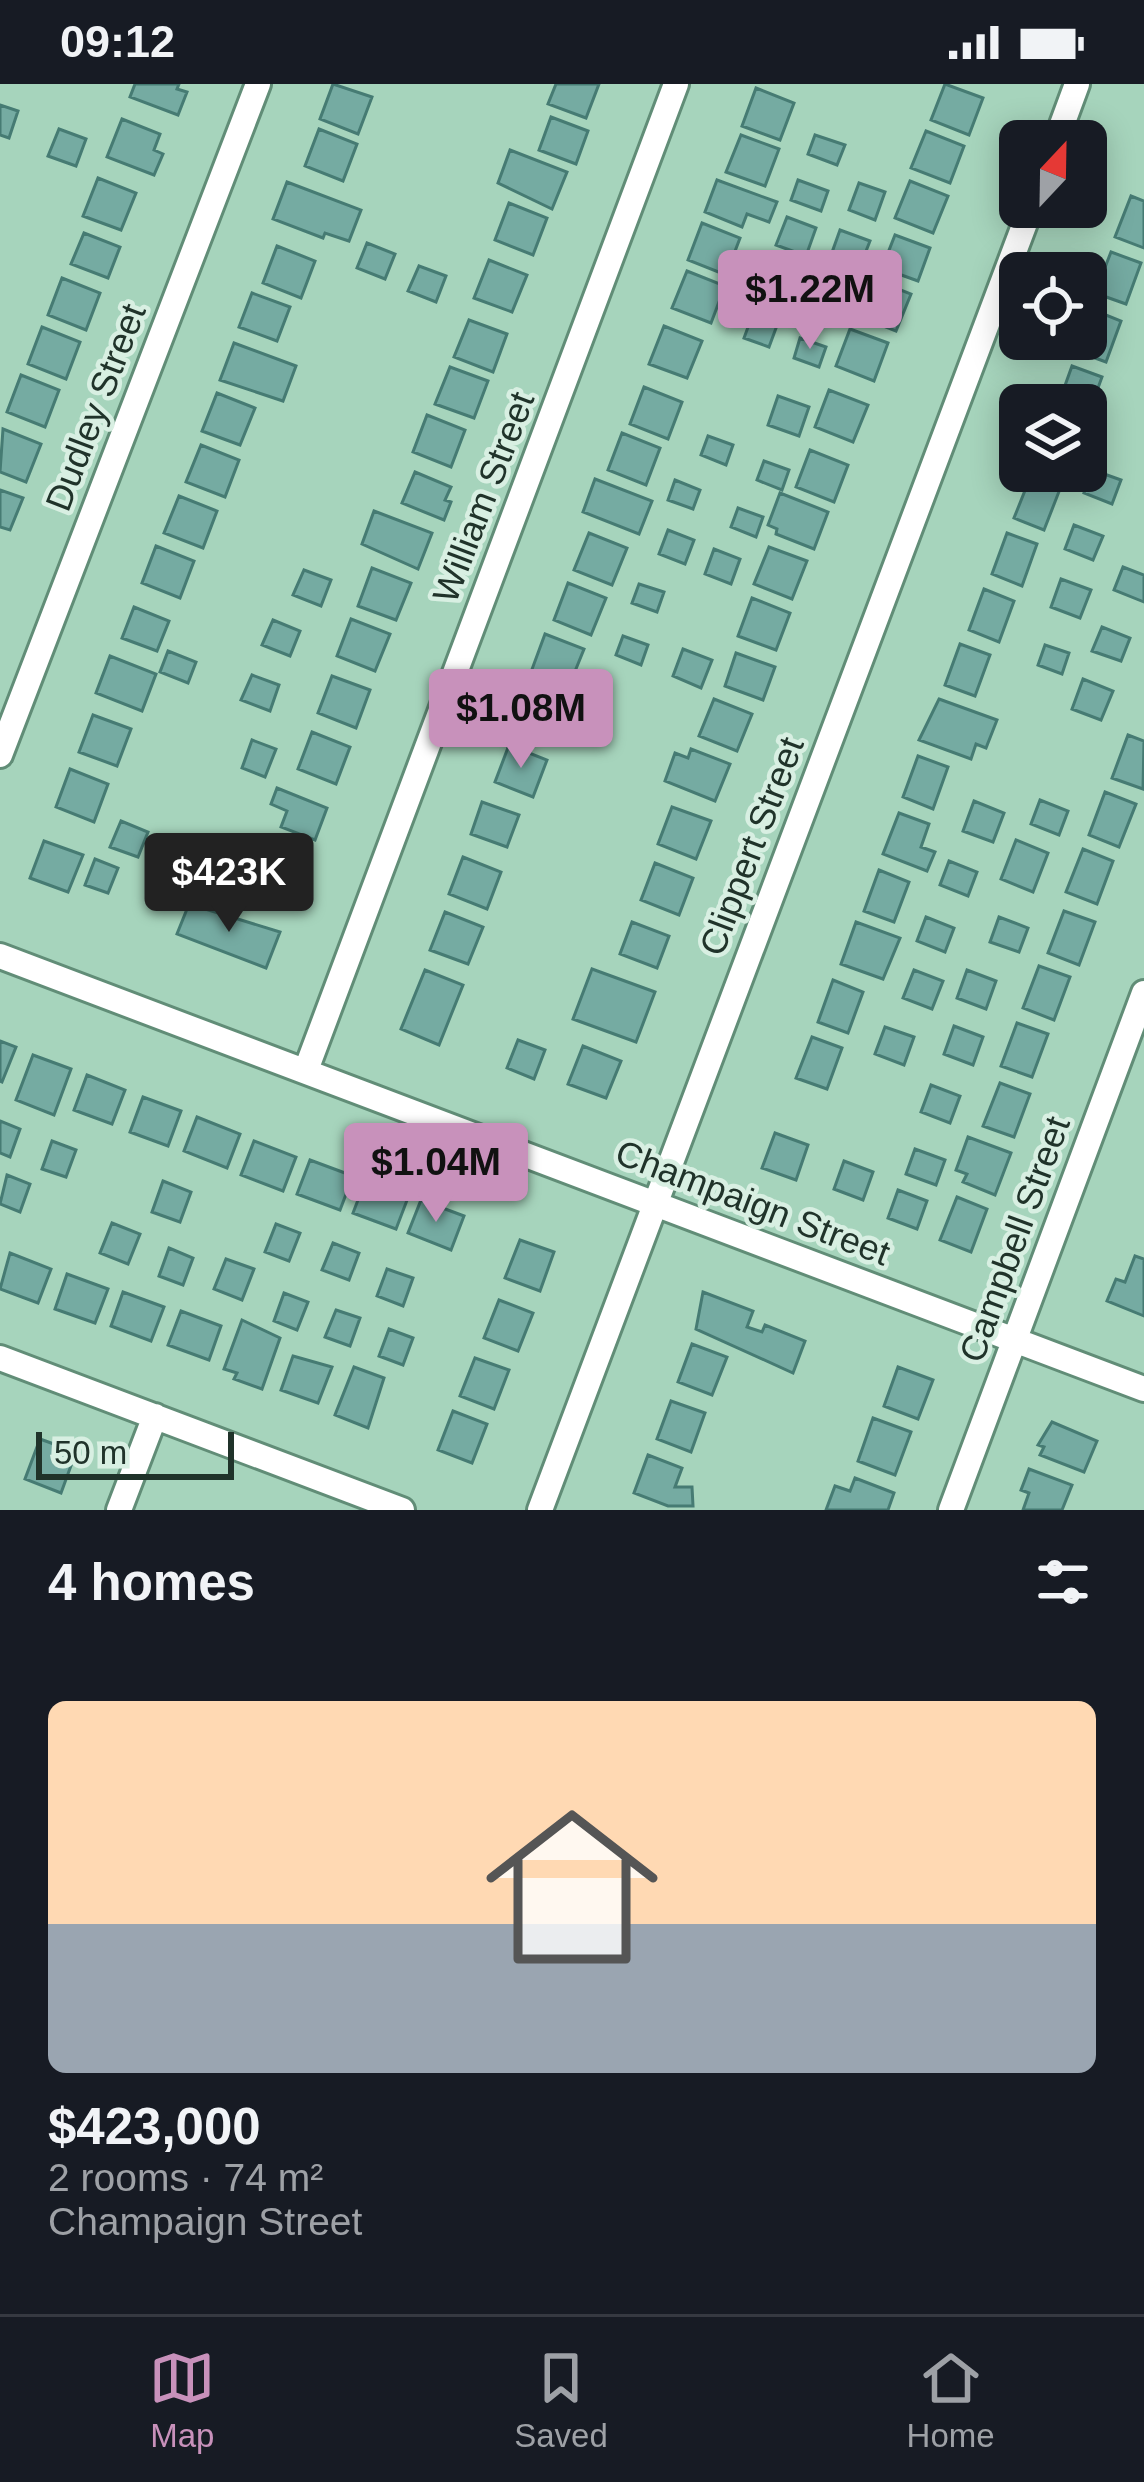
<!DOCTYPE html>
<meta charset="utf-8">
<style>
body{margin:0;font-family:Helvetica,sans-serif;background:#20242c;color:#f1f3f6;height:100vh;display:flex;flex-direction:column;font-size:45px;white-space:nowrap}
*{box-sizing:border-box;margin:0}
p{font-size:39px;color:#9ea1a6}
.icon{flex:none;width:66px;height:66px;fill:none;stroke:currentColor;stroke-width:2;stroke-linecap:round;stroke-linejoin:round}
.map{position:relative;height:1426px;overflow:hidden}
.side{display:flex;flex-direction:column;background:#171b24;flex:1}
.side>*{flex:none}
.needle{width:78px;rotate:22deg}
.buttons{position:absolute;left:999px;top:36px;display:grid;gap:24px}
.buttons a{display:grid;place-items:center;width:108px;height:108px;border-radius:18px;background:#171b24;box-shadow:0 6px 30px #0003;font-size:60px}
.scale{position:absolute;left:36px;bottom:30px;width:198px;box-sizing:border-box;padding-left:12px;border:6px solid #20332a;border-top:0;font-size:33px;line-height:42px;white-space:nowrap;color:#20332a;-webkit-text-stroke:9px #d8efe2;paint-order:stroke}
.price{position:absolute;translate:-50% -102px;padding:0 27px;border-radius:12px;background:#c891bb;color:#111;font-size:39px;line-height:78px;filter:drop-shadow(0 3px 6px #0008)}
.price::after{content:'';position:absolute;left:50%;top:72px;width:36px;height:27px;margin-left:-18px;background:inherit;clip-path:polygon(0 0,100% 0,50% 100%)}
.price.current{background:#222;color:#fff}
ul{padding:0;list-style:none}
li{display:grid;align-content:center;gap:24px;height:636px;padding:0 48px}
li span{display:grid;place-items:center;height:372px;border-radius:18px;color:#555}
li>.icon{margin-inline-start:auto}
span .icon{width:216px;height:216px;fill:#fffc;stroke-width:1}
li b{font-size:51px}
h2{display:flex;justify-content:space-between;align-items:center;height:144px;padding:0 48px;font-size:51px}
.status{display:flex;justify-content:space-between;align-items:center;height:84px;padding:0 60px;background:#171b24;direction:ltr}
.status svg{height:33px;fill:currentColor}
.tab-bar{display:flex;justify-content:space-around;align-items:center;height:168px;border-top:3px solid #363941;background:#171b24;font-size:33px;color:#9ea1a6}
.tab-bar a{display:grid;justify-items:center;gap:6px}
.tab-bar .current{color:#c891bb}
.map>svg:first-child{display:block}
.building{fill:#75aba2;stroke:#467b73;stroke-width:3}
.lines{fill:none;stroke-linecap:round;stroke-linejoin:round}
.minor-casing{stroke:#618d77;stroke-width:30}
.minor{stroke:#fff;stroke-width:24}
.labels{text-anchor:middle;stroke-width:9;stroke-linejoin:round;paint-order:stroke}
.street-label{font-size:36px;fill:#20332a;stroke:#d8efe2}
</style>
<div class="status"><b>09:12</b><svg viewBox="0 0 49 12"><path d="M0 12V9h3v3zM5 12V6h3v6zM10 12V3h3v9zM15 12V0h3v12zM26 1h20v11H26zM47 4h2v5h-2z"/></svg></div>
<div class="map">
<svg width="1144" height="1426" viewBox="0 0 1144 1426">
<rect width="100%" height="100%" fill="#a6d4bc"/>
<!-- building -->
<path class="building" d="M135 0H179L177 5 187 8 178 31 130 13Z
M333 0 372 13 358 50 320 35Z
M556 0H599L586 34 548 20Z
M945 0 983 14 969 51 931 36Z
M756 4 794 19 780 56 742 42Z
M0 21 18 27 9 54 0 51Z
M551 33 588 47 576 80 539 66Z
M122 35 160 50 154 66 163 70 154 91 107 73Z
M59 45 86 55 76 82 48 72Z
M319 45 357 60 343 97 305 82Z
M926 47 964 62 950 99 911 84Z
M741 51 779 65 765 102 726 88Z
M815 51 845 61 837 81 808 70Z
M510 66 567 88 552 125 498 99Z
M98 94 136 109 121 146 83 132Z
M717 96 777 118 769 138 747 130 742 143 705 128Z
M798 96 828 107 821 127 791 116Z
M910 97 948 112 933 149 895 134Z
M287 98 361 126 349 157 325 149 323 154 273 135Z
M859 99 885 108 875 136 849 126Z
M1131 112 1144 117V164L1115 153Z
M509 119 547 134 533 171 495 156Z
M787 133 816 144 806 172 776 161Z
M702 139 740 154 726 191 688 176Z
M840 146 870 157 859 185 830 174Z
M84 149 120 163 108 194 71 180Z
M895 151 930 164 918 197 882 184Z
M367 159 395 170 385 195 357 184Z
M277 162 315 177 301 214 263 199Z
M1111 168 1141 179 1126 220 1095 209Z
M489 176 527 191 512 228 474 214Z
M419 182 446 192 436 218 408 207Z
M769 184 794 193 787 213 762 203Z
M687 187 725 202 711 239 672 224Z
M62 194 100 209 86 246 48 231Z
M873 195 911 210 896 247 858 232Z
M252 209 290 223 277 257 239 243Z
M1091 225 1121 237 1106 278 1076 267 1080 255H1086Z
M754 227 779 236 769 263 744 254Z
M469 236 507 250 493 288 454 273Z
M664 242 702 257 687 294 649 280Z
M42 243 80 258 66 295 28 280Z
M850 245 888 259 874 297 836 282Z
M800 254 826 263 819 283 794 274Z
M234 259 296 282 283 317 220 296Z
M1072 282 1102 293 1087 334 1086 321H1058Z
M450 283 488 297 474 334 435 320Z
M21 291 59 306 45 343 7 328Z
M644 303 682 318 668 355 630 340Z
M829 306 868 321 853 358 815 343Z
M217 309 255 324 240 361 202 347Z
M778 312 809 323 799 352 768 341Z
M427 331 465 346 451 383 413 368Z
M3 345 41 360 26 398 0 388Z
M622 349 660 364 646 401 608 386Z
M708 352 733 361 726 381 701 371Z
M201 361 239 376 225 413 186 398Z
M810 366 848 381 834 418 796 403Z
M764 377 789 386 782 406 757 396Z
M1093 386 1121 396 1112 420 1084 409Z
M415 388 451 403 445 416 451 418 444 436 402 419Z
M1030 394 1060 405 1044 446 1014 434Z
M595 395 652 417 639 450 583 428Z
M675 396 700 406 693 425 668 416Z
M0 406 23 414 10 446 0 443Z
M780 409 828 428 814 465 776 450 777 445 768 441Z
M179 412 217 427 203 464 164 449Z
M738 424 763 433 756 453 731 443Z
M374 427 432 449 418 485 362 460Z
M1074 441 1103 452 1093 476 1065 465Z
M668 446 694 456 685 480 659 470Z
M589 449 627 464 612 501 574 486Z
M1007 449 1037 460 1022 502 992 490Z
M156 462 194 477 180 514 142 499Z
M769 463 807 477 792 515 754 500Z
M714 465 740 475 731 500 705 490Z
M1123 483 1144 491V518L1114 506Z
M372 484 411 499 396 536 358 522Z
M304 486 331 496 321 522 293 511Z
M1061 495 1091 506 1080 534 1051 523Z
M568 499 606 514 591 551 554 536Z
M639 500 664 508 657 528 632 519Z
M984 505 1014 517 999 558 969 546Z
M752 514 790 529 776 566 738 552Z
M134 523 169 537 157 567 122 554Z
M351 535 390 550 375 587 337 572Z
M273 536 300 547 290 572 262 561Z
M1102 543 1130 554 1121 577 1092 567Z
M545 550 584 565 569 602 531 588Z
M623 552 648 561 641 581 616 571Z
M960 560 990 571 975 612 945 601Z
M1045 561 1069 569 1062 590 1038 581Z
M683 565 712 576 701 604 673 592Z
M168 567 196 578 188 599 160 588Z
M736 569 775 583 763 616 725 602Z
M110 572 156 590 142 627 96 609Z
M252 591 279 601 270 627 241 616Z
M332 592 370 606 356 644 318 629Z
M1083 595 1113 607 1101 636 1072 625Z
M528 604 566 618 552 655 513 641Z
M714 615 752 630 737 667 699 652Z
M939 615 997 636 986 664 976 660 971 675 919 656Z
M93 631 131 645 117 682 79 668Z
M312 648 350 663 336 700 298 685Z
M1128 651 1144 657 1143 705 1112 694Z
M252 656 276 665 265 693 242 684Z
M509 661 547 676 533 713 495 698Z
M691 665 730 680 715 717 665 697 675 669 688 674Z
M918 672 948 683 933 725 903 713Z
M70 685 108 700 94 738 56 723Z
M277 704 327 724 315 756 281 743 287 727 271 720Z
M1105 708 1136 720 1119 763 1089 751Z
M1040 716 1068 727 1059 751 1031 740Z
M974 717 1004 729 993 758 963 747Z
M482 718 519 731 507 763 471 750Z
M672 723 711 737 696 775 658 760Z
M899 729 929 740 921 763 935 768 927 787 883 770Z
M121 737 148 748 138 773 110 763Z
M1016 756 1048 769 1033 808 1001 795Z
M44 757 83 771 68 808 30 794Z
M246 760 303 778 289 814 235 788Z
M1083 765 1113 777 1097 820 1066 808Z
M203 767 230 778 220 804 192 793Z
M463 773 501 788 487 825 449 810Z
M95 775 118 784 108 809 85 801Z
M949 777 977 788 968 812 940 801Z
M655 779 693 794 679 831 641 816Z
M879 786 909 798 894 838 864 827Z
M189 820 280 848 266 884 177 850Z
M1064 827 1095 838 1079 881 1048 869Z
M445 828 483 843 468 880 430 866Z
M926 833 954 844 945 868 917 857Z
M999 833 1028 844 1019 868 990 858Z
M632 838 669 852 657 884 620 870Z
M856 838 900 854 883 895 841 880Z
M1039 882 1070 893 1054 936 1023 924Z
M592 885 655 908 636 958 573 935Z
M425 886 463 901 439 961 401 945Z
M914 886 943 897 932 925 903 914Z
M967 886 996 897 986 925 957 914Z
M833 896 863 908 848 949 818 938Z
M1017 939 1048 950 1032 993 1001 982Z
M954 942 983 953 973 981 944 970Z
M885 943 914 953 904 981 875 970Z
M812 953 842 964 827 1005 796 994Z
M518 956 545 966 534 995 507 984Z
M0 957 16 963 2 998 0 997Z
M583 962 621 977 606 1014 568 1000Z
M33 971 71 985 54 1031 16 1016Z
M87 991 125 1006 112 1040 74 1026Z
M1000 999 1030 1010 1014 1053 983 1042Z
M931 1001 960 1012 950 1039 921 1028Z
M143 1013 181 1027 168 1062 130 1048Z
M197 1033 240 1050 227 1084 184 1067Z
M0 1037 20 1045 10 1073 0 1069Z
M775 1049 808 1061 796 1096 762 1084Z
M968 1053 1011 1069 995 1111 963 1098 967 1090 956 1086Z
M52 1057 76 1066 66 1093 42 1085Z
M254 1057 296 1073 283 1107 241 1091Z
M915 1065 945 1076 936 1101 906 1090Z
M310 1076 353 1092 340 1126 297 1110Z
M844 1077 873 1088 863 1116 834 1105Z
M7 1091 30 1100 20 1128 0 1120Z
M366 1095 409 1111 396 1145 353 1129Z
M163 1097 191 1108 180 1138 152 1128Z
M898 1106 927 1117 917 1145 888 1134Z
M957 1113 987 1125 971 1168 940 1156Z
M421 1116 464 1132 451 1166 408 1149Z
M112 1139 140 1150 128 1180 100 1169Z
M276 1140 300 1149 289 1177 265 1168Z
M520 1156 554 1168 540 1207 505 1194Z
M333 1159 359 1169 349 1196 322 1186Z
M169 1164 193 1174 183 1201 159 1192Z
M10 1169 51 1185 38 1219 0 1205Z
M1135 1172 1144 1175V1232L1107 1217 1116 1195 1125 1198Z
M226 1175 254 1185 242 1216 214 1205Z
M387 1185 413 1194 403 1222 377 1212Z
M67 1190 108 1205 95 1239 55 1225Z
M123 1208 164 1223 151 1257 111 1242Z
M703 1208 753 1227 747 1243 762 1248 765 1241 805 1257 793 1289 696 1245Z
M284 1209 308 1218 297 1246 274 1237Z
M499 1216 533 1229 518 1267 484 1254Z
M336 1226 360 1234 350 1262 325 1253Z
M181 1227 221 1242 209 1276 168 1261Z
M242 1236 280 1254 262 1305 234 1295 237 1289 224 1285Z
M389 1245 413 1254 403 1281 379 1272Z
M692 1260 727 1273 712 1311 678 1298Z
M293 1272 332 1283 318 1319 281 1306Z
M475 1274 509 1286 494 1325 460 1312Z
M354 1283 384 1294 368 1344 335 1331Z
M898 1283 933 1296 918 1335 884 1322Z
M671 1317 705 1329 691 1368 657 1355Z
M453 1327 487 1340 472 1379 438 1366Z
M873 1334 911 1348 895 1391 858 1377Z
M1052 1338 1097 1357 1084 1388 1040 1371 1044 1363 1038 1361Z
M40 1355 76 1368 61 1409 25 1395Z
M648 1371 682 1384 675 1403H692L693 1422H668L634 1409Z
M1029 1385 1072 1401 1062 1426H1023L1029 1409 1021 1406Z
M855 1394 894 1409 888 1426H826L835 1402 850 1407Z"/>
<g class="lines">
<defs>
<path id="minor" d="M1056 57 1077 0
M0 671 258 0
M0 872 1144 1305
M306 986 676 0
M0 1274 402 1426
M119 1426 155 1332
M540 1426 1031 123
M951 1426 1144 909"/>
</defs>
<!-- minor casing -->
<use href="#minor" class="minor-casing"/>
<!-- minor -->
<use href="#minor" class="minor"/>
</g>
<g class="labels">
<!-- street labels -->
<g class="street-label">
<text transform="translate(95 323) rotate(-69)" y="13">Dudley Street</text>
<text transform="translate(483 413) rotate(-69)" y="13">William Street</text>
<text transform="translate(751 762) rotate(-69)" y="13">Clippert Street</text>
<text transform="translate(753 1118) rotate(21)" y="13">Champaign Street</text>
<text transform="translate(1014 1155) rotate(-70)" y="13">Campbell Street</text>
</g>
</g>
</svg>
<div class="buttons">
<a><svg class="needle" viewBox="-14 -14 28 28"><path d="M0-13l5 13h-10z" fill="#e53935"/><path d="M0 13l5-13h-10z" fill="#9ea1a6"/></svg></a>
<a><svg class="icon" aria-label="locate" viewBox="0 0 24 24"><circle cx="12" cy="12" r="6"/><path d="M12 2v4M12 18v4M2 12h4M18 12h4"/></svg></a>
<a><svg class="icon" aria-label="layers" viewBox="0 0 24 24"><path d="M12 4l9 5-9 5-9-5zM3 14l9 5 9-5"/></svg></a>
</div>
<div class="scale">50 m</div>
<b class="price" style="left:810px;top:268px">$1.22M</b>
<b class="price" style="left:521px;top:687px">$1.08M</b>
<b class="price current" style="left:229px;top:851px">$423K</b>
<b class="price" style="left:436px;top:1141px">$1.04M</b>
</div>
<section class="side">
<h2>4 homes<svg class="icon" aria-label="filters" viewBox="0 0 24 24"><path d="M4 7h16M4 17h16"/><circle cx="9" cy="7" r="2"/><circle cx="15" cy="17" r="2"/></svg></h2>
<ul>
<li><span style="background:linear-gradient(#ffd9b3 60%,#9aa5b1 0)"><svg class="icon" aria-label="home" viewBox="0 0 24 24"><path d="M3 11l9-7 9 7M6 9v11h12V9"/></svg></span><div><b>$423,000</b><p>2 rooms · 74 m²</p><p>Champaign Street</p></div></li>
</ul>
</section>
<nav class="tab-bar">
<a class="current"><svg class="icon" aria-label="map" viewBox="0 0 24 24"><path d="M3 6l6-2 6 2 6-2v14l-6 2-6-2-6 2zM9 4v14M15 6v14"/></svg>Map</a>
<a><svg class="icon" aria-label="saved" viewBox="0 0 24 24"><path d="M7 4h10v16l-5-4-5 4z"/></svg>Saved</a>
<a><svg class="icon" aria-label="home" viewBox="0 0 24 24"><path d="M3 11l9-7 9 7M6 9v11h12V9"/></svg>Home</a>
</nav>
